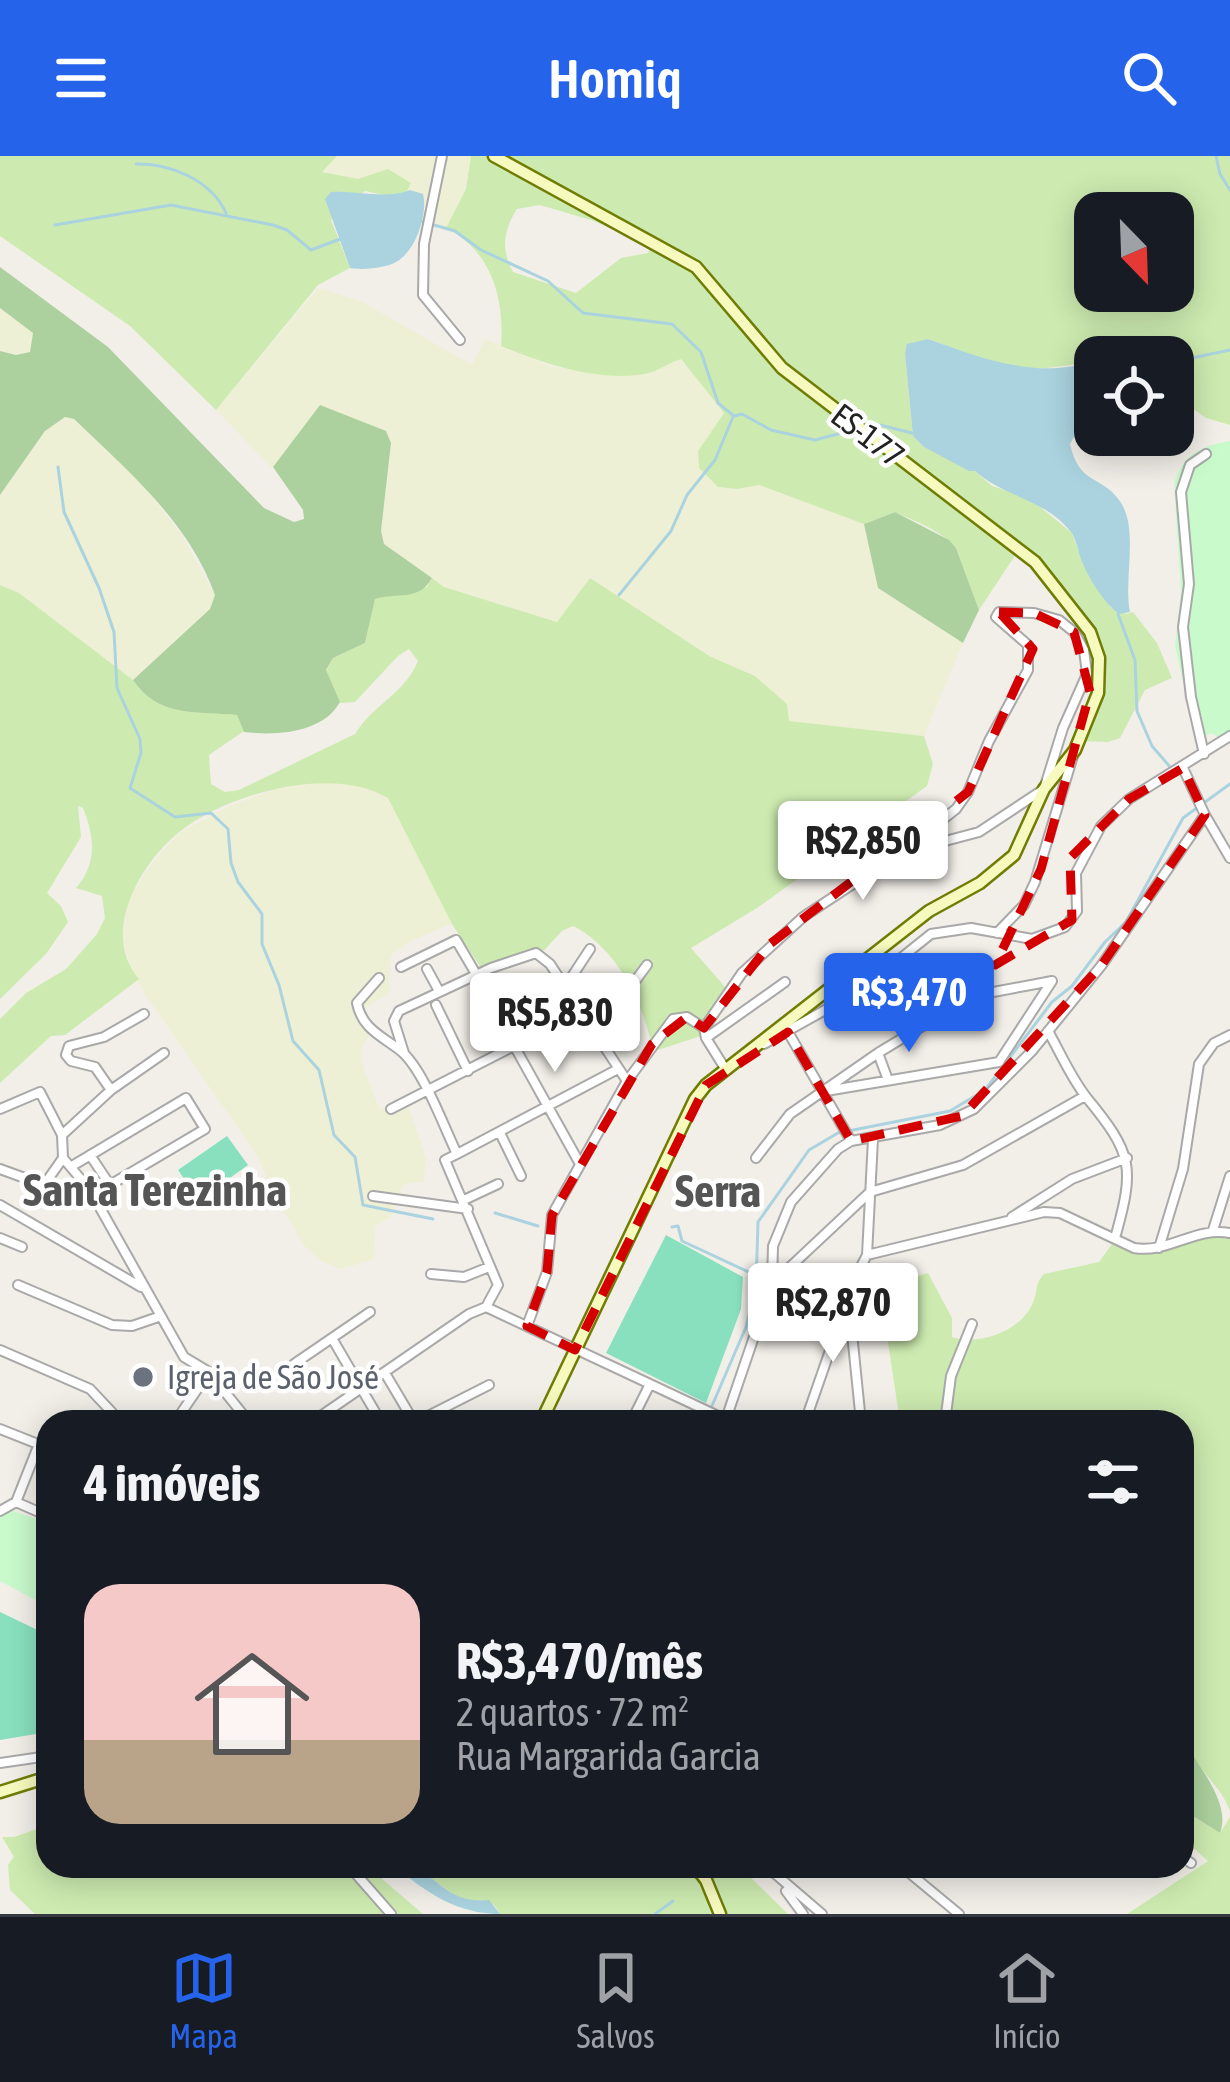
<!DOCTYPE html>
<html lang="pt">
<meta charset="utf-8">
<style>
body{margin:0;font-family:"Asap Condensed",sans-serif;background:#20242c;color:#f1f3f6;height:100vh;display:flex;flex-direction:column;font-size:45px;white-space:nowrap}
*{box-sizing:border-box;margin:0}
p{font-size:39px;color:#9ea1a6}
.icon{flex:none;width:66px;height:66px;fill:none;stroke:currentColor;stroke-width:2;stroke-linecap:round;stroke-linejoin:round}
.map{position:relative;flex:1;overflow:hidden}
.sheet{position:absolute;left:36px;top:1254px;width:1158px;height:468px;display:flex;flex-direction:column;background:#171b24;border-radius:36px;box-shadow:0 6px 30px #0003}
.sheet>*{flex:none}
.needle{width:78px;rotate:157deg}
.controls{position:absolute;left:1074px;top:36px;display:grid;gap:24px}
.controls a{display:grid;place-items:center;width:120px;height:120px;border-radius:24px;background:#171b24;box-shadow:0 6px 30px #0003;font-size:60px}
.price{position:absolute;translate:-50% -102px;padding:0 27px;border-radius:12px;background:#fff;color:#222;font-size:39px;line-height:78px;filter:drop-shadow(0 3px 6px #0008)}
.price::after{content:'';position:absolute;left:50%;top:72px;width:36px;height:27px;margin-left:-18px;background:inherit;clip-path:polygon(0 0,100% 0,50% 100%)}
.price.on{background:#2563eb;color:#fff}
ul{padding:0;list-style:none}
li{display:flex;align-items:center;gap:36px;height:300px;padding:0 48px}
li span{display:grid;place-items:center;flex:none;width:336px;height:240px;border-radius:36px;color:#555}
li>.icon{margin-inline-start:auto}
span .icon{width:144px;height:144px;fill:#fffc;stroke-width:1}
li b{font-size:51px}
h2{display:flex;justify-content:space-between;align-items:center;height:144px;padding:0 48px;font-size:51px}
header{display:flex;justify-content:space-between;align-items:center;height:156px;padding:0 48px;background:#2563eb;color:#fff;font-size:54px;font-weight:600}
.menu{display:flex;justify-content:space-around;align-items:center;height:168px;border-top:3px solid #363941;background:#171b24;font-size:33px;color:#9ea1a6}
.menu a{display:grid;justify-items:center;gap:6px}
.menu .on{color:#2563eb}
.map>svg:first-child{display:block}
.farmland{fill:#eef0d5}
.grass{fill:#cdebb0;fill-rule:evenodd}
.forest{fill:#add19e}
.park{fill:#c8facc}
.pitch{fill:#88e0be}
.water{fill:#aad3df}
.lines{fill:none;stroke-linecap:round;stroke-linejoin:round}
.stream{stroke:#aad3df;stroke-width:3}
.minor-casing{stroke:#a9a9a9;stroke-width:12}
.secondary-casing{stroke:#707d05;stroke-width:15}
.minor{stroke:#fff;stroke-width:8}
.secondary{stroke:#f7fabf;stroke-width:10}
.marked{fill:none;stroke:#d40000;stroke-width:9;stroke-dasharray:24 15;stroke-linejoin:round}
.worship-dot{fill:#6b7280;stroke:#fff;stroke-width:4.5}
.labels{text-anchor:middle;stroke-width:9;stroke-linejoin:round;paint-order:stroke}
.street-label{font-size:33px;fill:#222;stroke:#fff}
.worship-label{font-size:33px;fill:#5b616d;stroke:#fff;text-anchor:start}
.district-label{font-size:45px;font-weight:bold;fill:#555;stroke:#fff}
</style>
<header><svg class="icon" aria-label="menu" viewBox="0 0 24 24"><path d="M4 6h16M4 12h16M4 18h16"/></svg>Homiq<svg class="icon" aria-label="search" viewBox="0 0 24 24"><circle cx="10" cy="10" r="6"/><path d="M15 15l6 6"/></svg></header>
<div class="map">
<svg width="1230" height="1758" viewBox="0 0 1230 1758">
<rect width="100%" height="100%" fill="#f2efe9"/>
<!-- farmland -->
<path class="farmland" d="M337 0H471L473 9 466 33 446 72 424 60 426 50 410 35 321 16Z
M318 132 361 145 472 209 485 183 552 211 648 218 680 203 724 257 699 295V313L718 331 737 333 759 329 864 367 878 432 963 487 924 580 788 565 787 548 755 520 711 501 590 423 558 466 444 431 384 388 381 375 391 287 320 250 272 312 216 254Z
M0 152 33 177 30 196 16 199 0 195Z
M65 261 74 263 140 325 182 379 215 439 210 453 153 509 130 525 19 437 0 429V339L45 275Z
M329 624 377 635 388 642 453 767 411 785 391 799 389 837 362 854 370 878 362 890 363 911 380 954 406 944 426 1002 424 1026 403 1028 391 1061 375 1070 374 1103 341 1113 323 1106 306 1092 273 1038 258 1001 145 838 131 814 122 782 128 743 151 708 179 677 229 650 290 628Z"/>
<!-- grass -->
<path class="grass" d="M0 0H337L322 16 358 23 388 13 411 27 406 37 389 40 365 35 331 64 350 112 318 129 216 254 130 170 0 80Z
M471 0H1230V269L1206 262 1173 239V201H1159L1154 195C1106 199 1056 218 1008 211 981 207 953 192 928 183L905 198 913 280 924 291 975 315 992 330 1028 341 1072 377 1084 409 1111 452 1126 458 1133 456 1157 487 1172 522 1145 534 1120 582 1108 586 1081 585C1086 564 1095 542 1097 521 1100 484 1043 421 1016 398L979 454 956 392C942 375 915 365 895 356L864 368 759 329 737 333 718 331 699 312 698 295 724 257 681 203C668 207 657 216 645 218 596 226 545 208 501 190 505 143 491 94 446 72L466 33ZM540 49 594 65 650 91 648 97 621 102 576 137 513 116C501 93 503 75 517 53ZM1095 57H1173V135H1095Z
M432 422 444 431 557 466 590 422 711 501 755 520 787 548 789 565 924 580 933 608 927 630 757 752 691 792 733 840 707 878 658 894 652 891C643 846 616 791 573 770L562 775 536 803 529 801 483 815 452 768 388 642C331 608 226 638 178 677 139 709 100 778 139 823L65 879 51 880 0 927V863L26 837 66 813 97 778 105 762 102 740 76 732C97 709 95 681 83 652L78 650 81 681 47 737 61 750 68 766 46 798 0 843V429L19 437 133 524C158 562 197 555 237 559L244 575 209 599 211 628 225 636 239 634 355 578C374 547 403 540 418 505L409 493 398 500 355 546 340 547 326 515 333 502 365 487 375 442 427 431Z
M1203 1078 1230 1080V1655C1221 1630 1198 1614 1188 1591 1179 1570 1191 1549 1182 1525V1266H900L882 1147 892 1128 928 1117 952 1162V1181C980 1190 1023 1175 1034 1144 1038 1133 1035 1128 1044 1118L1099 1106 1115 1084 1146 1098Z
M1182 1645 1193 1660 1220 1677 1230 1661V1758H1127L1208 1705 1182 1682Z
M48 1669V1710H367L423 1758H35L10 1734 8 1709 14 1701 2 1681H14Z
M414 1710H687L701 1725 711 1758H500C490 1739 481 1747 463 1745Z
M707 1710H739L788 1758H726Z"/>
<!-- forest -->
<path class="forest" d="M0 111 108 191 264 352 294 366 304 363 303 354 273 311 320 249 386 275 391 287 381 375 384 388 432 422C419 446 397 436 375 443L365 487 333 502 326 514 340 546C323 577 277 580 244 576L237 559C197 555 158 562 133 524L210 453 215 439C189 366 127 314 74 263L65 261 45 275 0 339V195L16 199 30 196 33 177 0 152Z
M895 356 949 384 956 392 979 454 963 487 878 432 864 368Z
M1182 1525C1192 1549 1178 1575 1192 1598 1206 1620 1230 1651 1220 1677L1193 1660 1182 1645Z"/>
<!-- park -->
<path class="park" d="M1230 285V574L1219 582 1212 577 1196 583 1175 490 1181 435 1174 328C1182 298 1201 290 1230 285Z
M13 1355 48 1367V1451L0 1425V1360Z"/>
<!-- pitch -->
<path class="pitch" d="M227 980 248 1009 199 1044 178 1014Z
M666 1079 743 1121 741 1153 706 1247 606 1197Z
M0 1456 48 1479V1576L0 1584Z"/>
<!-- water -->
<path class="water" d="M410 34 423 38C428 58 416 95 396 106 384 113 360 114 350 112L325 43 331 36C357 34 386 44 410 34Z
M928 183C981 202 1039 225 1095 204V259L1080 269 1070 288C1079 329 1101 319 1119 344 1140 372 1123 422 1130 456L1119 458C1103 446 1088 421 1081 403 1078 394 1076 383 1071 376 1045 343 1004 341 975 315H969L924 291 913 280 905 198 907 188Z
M395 1710C439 1710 440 1749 489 1744L500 1758C458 1758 426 1737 395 1710Z"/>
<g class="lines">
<!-- stream -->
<path class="stream" d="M1216 0 1220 18 1230 34
M136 8C170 7 211 24 226 57
M420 65 455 75 481 94 548 125 583 157 672 168 701 196 718 247 734 260 742 258 771 274 815 284 853 274
M55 69 171 49 273 69 287 74 311 94 343 82
M1173 206 1230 194
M869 271 880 269 912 277
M58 311 64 356 99 432 114 476 117 532 140 583 141 597 130 632 175 661 211 657 228 673 231 707 238 726 262 758V788L279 829 293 885 319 914 334 979 355 1001 363 1049 433 1063
M619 439 671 375 687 339 715 304 733 261
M1118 458 1135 504 1137 555 1152 590 1171 612
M495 1057 538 1070
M672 1071 678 1070 682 1085 755 1119
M705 1266 746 1171 756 1130 758 1066 809 994 838 977 950 955 985 934 1052 846 1072 830 1105 786 1126 766 1183 662 1230 628
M1182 1604 1184 1607
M655 1758 673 1745"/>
<defs>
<path id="minor" d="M442 0 424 88 423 139 460 184
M1204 598 1191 541 1183 471 1189 428 1181 336 1190 309 1206 298
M1205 659 1230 702
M997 777 1024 749 1035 726 1073 600
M401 811 456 784 476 818
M427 813 439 835
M379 822 357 847C362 873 382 880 401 895 423 913 444 971 457 998L445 1004 498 1129 486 1151
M565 831 590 793
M436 849 468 915
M492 850 580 1008
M1048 875C1060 896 1071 922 1087 942 1133 998 1135 1011 1115 1082
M788 876 851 985
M596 878 647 809
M706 882 785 826
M764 888 861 834 931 778 971 772 1032 783 1065 771 1077 755 1076 717 1101 670 1129 643 1230 580
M404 897 394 865 399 855 491 812 536 797 550 808 627 925
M878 897 888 924
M726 914 706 882 704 872 742 817 803 761 900 697 979 676 1044 633 1063 572 1087 518 1084 494 1074 476 1059 464 1034 457 999 456 996 461 1028 489V514L989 585 968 636 956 653 900 697
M111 934 95 911 71 905 66 899 69 890 104 881 144 858
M0 953 40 936 62 979 63 1002
M391 953 514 890
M500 977 521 1020
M62 979 111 934 164 897
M457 998 618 913
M63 1002 90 1034 184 1201 209 1216 249 1266
M756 1002 790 958 878 897 972 840 1052 825 999 906 826 935
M72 1010 186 942 205 973 110 1029 90 999
M0 1013 44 1029 63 1002
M373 1040 468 1053
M464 1044 498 1028
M0 1049 141 1131
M1012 1061 1072 1023 1127 1002
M1213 1074 1230 1020
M0 1082 22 1091
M1159 1092 1183 1013 1199 908 1214 887 1230 879
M867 1099 1044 1056 1060 1057 1134 1092C1168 1098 1196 1070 1230 1077
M431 1118 464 1121 489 1111
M773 1127 870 1036 963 1009 1085 940
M18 1129 112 1169 132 1170 161 1160
M849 1148 861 1266
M486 1151 731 1266
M527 1170 547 1116 552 1059 627 925 673 863 687 861 704 872
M333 1184 381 1266
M0 1194 90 1233 121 1266
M294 1208 370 1156
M385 1217 414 1266
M726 1263 772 1128 773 1090 791 1046 838 993 851 985 940 969 974 953 1032 895 1101 810 1205 659 1183 612
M175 1266 209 1216
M312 1266 469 1158 486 1151
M416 1266 489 1229
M631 1266 650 1228
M805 1266 856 1120 867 1099 873 983
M945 1266 951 1220 972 1168
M0 1273 48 1292
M16 1346 39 1288
M16 1346 48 1360
M0 1355 16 1346
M0 1607 48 1600
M1182 1701 1191 1707
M349 1710 391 1758
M766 1710 822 1758
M901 1710 959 1758
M786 1735 803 1758"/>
<path id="secondary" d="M494 0 696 111 782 212 1035 406 1090 476 1099 502 1098 537 1075 594 1044 633 1014 699 980 727 929 755 706 929 695 943 541 1266
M0 1636 48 1621
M695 1710 706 1724 720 1758"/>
</defs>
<!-- minor casing -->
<use href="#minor" class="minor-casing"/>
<!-- secondary casing -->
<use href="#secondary" class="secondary-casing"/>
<!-- minor -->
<use href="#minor" class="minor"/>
<!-- secondary -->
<use href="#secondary" class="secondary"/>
</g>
<!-- marked area -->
<path class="marked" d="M999 456 1034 457 1074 476 1090 536 1041 713 995 809 1072 764 1070 702 1129 643 1183 612 1205 659 1101 810 962 960 851 985 788 876 706 929 575 1194 527 1170 547 1116 552 1059 652 888 687 861 704 872 770 788 968 636 1033 493Z"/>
<!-- markers -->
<circle class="worship-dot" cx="143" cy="1221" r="12"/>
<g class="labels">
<!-- street labels -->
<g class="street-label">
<text transform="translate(868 279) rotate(37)" y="12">ES-177</text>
</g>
<!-- worship labels -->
<g class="worship-label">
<text x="167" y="1233">Igreja de São José</text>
</g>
<!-- district labels -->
<g class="district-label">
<text x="155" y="1050">Santa Terezinha</text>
<text x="718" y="1051">Serra</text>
</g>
</g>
</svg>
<div class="controls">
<a><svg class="needle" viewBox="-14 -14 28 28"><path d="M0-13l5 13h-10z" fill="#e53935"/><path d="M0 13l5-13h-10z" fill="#9ea1a6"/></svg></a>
<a><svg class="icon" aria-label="locate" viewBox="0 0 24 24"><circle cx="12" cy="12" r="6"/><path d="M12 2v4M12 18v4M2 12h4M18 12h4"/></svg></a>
</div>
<b class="price" style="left:863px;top:747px">R$2,850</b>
<b class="price on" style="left:909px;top:899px">R$3,470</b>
<b class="price" style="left:555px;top:919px">R$5,830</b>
<b class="price" style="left:833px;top:1209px">R$2,870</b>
<section class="sheet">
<h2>4 imóveis<svg class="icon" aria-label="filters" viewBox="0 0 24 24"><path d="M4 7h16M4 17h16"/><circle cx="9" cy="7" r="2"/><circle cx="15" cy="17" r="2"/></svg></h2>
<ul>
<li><span style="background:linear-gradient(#f6c9c9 65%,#b9a48a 0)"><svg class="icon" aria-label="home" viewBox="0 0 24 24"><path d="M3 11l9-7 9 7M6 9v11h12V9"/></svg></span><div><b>R$3,470/mês</b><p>2 quartos · 72 m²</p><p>Rua Margarida Garcia</p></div></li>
</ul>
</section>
</div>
<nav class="menu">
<a class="on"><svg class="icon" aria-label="map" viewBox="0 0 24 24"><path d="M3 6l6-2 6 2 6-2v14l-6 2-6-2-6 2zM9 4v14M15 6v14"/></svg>Mapa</a>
<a><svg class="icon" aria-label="saved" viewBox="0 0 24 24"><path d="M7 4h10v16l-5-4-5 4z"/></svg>Salvos</a>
<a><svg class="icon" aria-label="home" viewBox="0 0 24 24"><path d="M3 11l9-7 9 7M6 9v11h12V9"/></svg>Início</a>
</nav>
